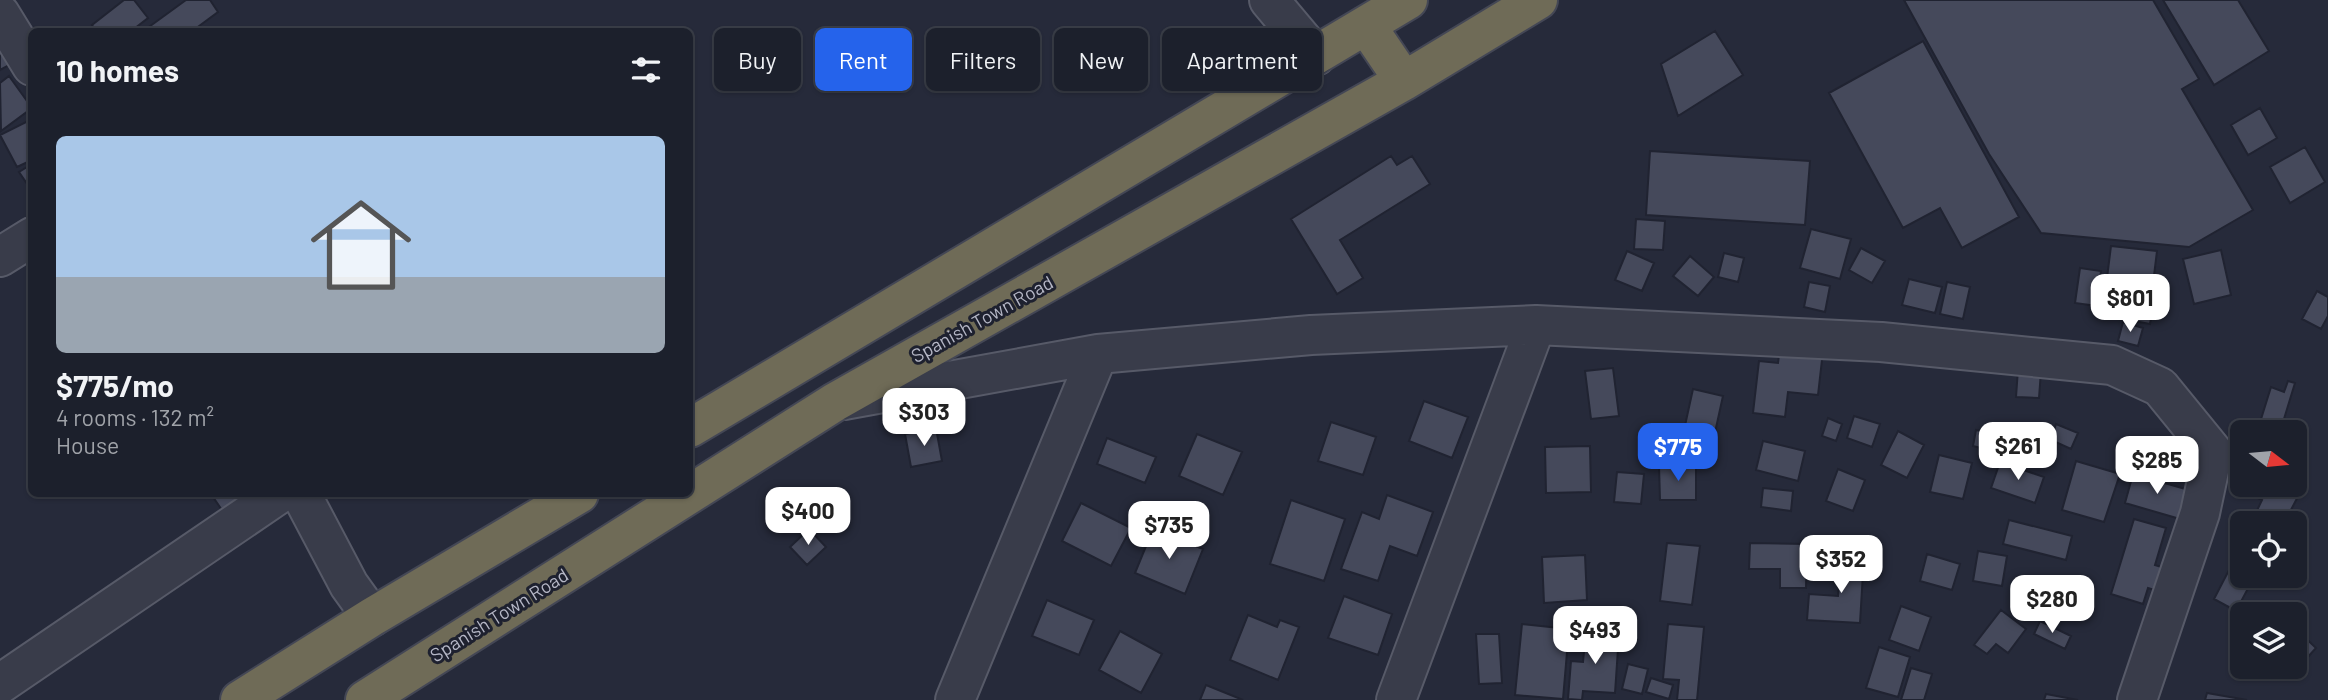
<!DOCTYPE html>
<meta charset="utf-8">
<style>
body{margin:0;font-family:Barlow,sans-serif;background:#252834;color:#f1f3f6;height:100vh;display:flex;flex-direction:column;font-size:26px;white-space:nowrap}
*{box-sizing:border-box;margin:0}
p{font-size:23px;color:#a0a3a9}
.icon{flex:none;width:38px;height:38px;fill:none;stroke:currentColor;stroke-width:2;stroke-linecap:round;stroke-linejoin:round}
.map{position:relative;flex:1;overflow:hidden}
.sheet{position:absolute;left:28px;top:28px;width:665px;height:469px;display:flex;flex-direction:column;background:#1c202c;border-radius:10px;box-shadow:0 2px 5px #0004,0 0 0 2px #3a3e48}
.sheet>*{flex:none}
.top-card{position:absolute;left:714px;top:28px;width:665px;height:63px;display:flex;gap:14px}
.needle{width:46px;rotate:106deg}
.fabs{position:absolute;left:2230px;top:420px;display:grid;gap:14px}
.fabs a{display:grid;place-items:center;width:77px;height:77px;border-radius:10px;background:#1c202c;box-shadow:0 2px 5px #0004,0 0 0 2px #3a3e48;font-size:35px}
.price{position:absolute;translate:-50% -60px;padding:0 16px;border-radius:14px;background:#fff;color:#222;font-size:23px;line-height:46px;filter:drop-shadow(0 2px 4px #0008)}
.price::after{content:'';position:absolute;left:50%;top:42px;width:21px;height:16px;margin-left:-10px;background:inherit;clip-path:polygon(0 0,100% 0,50% 100%)}
.price.active{background:#2563eb;color:#fff}
ul{padding:0;list-style:none}
li{display:grid;align-content:center;gap:14px;height:371px;padding:0 28px}
li+li{border-top:2px solid #3a3e48}
li span{display:grid;place-items:center;height:217px;border-radius:10px;color:#555}
li>.icon{margin-inline-start:auto}
span .icon{width:126px;height:126px;fill:#fffc;stroke-width:1}
li b{font-size:30px}
h2{display:flex;justify-content:space-between;align-items:center;height:84px;padding:0 28px;font-size:30px}
.tag{padding:0 24px;border-radius:10px;background:#1c202c;box-shadow:0 2px 5px #0004,0 0 0 2px #3a3e48;font-size:24px;line-height:63px}
.tag.active{background:#2563eb;color:#fff}
.map>svg:first-child{display:block}
.building{fill:#45495b;stroke:#202331;stroke-width:2}
.lines{fill:none;stroke-linecap:round;stroke-linejoin:round}
.minor-casing{stroke:#575a68;stroke-width:42}
.highway-casing{stroke:#444755;stroke-width:42}
.minor{stroke:#393c4a;stroke-width:38}
.highway{stroke:#6f6b57;stroke-width:38}
.labels{text-anchor:middle;stroke-width:6;stroke-linejoin:round;paint-order:stroke}
.street-label{font-size:19px;fill:#b5b7c6;stroke:#1e212f}
</style>
<div class="map">
<svg width="2328" height="700" viewBox="0 0 2328 700">
<rect width="100%" height="100%" fill="#262a3a"/>
<!-- building -->
<path class="building" d="M124 0H134L148 18 130 32H97L92 25Z
M186 0H210L218 12 191 32H142Z
M1904 0H2153L2199 79 2182 89 2253 210 2189 247 2041 233 1989 154Z
M2163 0H2238L2269 51 2214 85Z
M1715 31 1743 75 1678 116 1661 64Z
M1923 41 2019 217 1962 248 1940 208 1903 228 1829 93Z
M0 51 9 65 0 70Z
M9 76 32 108 1 131 0 83Z
M2260 108 2277 138 2248 155 2231 125Z
M32 119V160L17 167 0 135Z
M2305 147 2325 182 2290 203 2270 167Z
M1650 151 1810 161 1805 225 1646 215Z
M1391 156 1397 165 1412 156 1430 184 1340 240 1363 278 1337 294 1291 219Z
M32 164V191L19 172Z
M1636 219 1665 221 1663 250 1634 249Z
M1811 229 1851 239 1840 279 1800 268Z
M2111 246 2157 251 2152 292 2106 286Z
M1861 248 1885 261 1872 283 1849 270Z
M2221 250 2231 295 2194 304 2183 259Z
M1627 251 1654 263 1642 291 1615 280Z
M1724 253 1744 258 1738 282 1718 277Z
M1690 256 1714 277 1698 296 1673 276Z
M2080 268 2101 271 2097 306 2075 303Z
M1909 279 1942 287 1935 313 1902 305Z
M1809 282 1830 286 1825 312 1804 307Z
M1947 282 1970 287 1963 319 1940 314Z
M2317 291 2328 297V316L2321 329 2302 319Z
M2123 294 2154 301 2150 324 2118 318Z
M2123 322 2143 328 2138 346 2118 341Z
M1780 347 1823 351 1818 395 1788 392 1785 417 1753 413 1759 361 1778 363Z
M1613 368 1619 416 1591 419 1585 371Z
M2018 369 2041 371 2039 398 2016 397Z
M2288 381 2295 383 2280 432H2257L2271 387 2284 392Z
M1693 389 1723 396 1714 437 1684 430Z
M1424 401 1468 417 1452 458 1409 441Z
M1854 416 1880 424 1872 447 1847 438Z
M1828 418 1842 424 1836 441 1822 436Z
M1331 422 1376 437 1363 475 1318 461Z
M2056 424 2078 433 2071 449 2051 440Z
M936 428 942 461 911 467 905 434Z
M1976 430 2001 435 1996 452 1973 446Z
M1898 431 1924 445 1907 478 1881 465Z
M1197 434 1242 452 1223 495 1179 476Z
M1107 438 1156 457 1145 483 1097 464Z
M1763 441 1805 451 1798 481 1756 470Z
M2155 442 2198 454 2191 481 2148 470Z
M1590 446 1591 492 1546 493 1545 447Z
M1939 455 1972 463 1963 499 1930 492Z
M2076 461 2120 474 2104 522 2062 510Z
M2000 462 2044 477 2035 503 1991 488Z
M1659 466H1696V500H1660Z
M1838 469 1865 480 1853 511 1826 501Z
M1617 472 1644 474 1641 504 1614 502Z
M2133 474 2189 490 2180 519 2125 503Z
M2242 483V485H2294L2302 489 2284 523H2251L2262 500 2239 489Z
M1763 488 1793 491 1791 511 1761 507Z
M211 494H258L226 516Z
M1387 495 1433 512 1417 556 1390 546 1378 581 1341 569 1362 512 1379 519Z
M1291 500 1345 519 1324 581 1270 564Z
M1081 503 1131 528 1111 566 1062 541Z
M2134 519 2166 528 2155 565 2165 568 2158 591 2148 588 2143 604 2111 594Z
M2009 520 2072 536 2066 560 2003 544Z
M809 529 826 547 807 565 790 547Z
M1153 529 1203 549 1185 594 1135 573Z
M1667 543 1700 546 1692 605 1660 601Z
M1750 543 1807 544 1806 588H1780V569H1749Z
M1978 551 2007 556 2002 586 1973 581Z
M1841 554 1864 556 1860 623 1807 620 1809 594 1838 596Z
M1927 554 1960 564 1952 590 1920 581Z
M1585 555 1587 600 1544 603 1542 557Z
M2229 570 2252 581 2236 611 2214 599Z
M1344 596 1392 614 1378 655 1328 638Z
M1047 600 1094 620 1079 655 1032 636Z
M1901 606 1931 617 1919 651 1889 640Z
M2001 610 2026 629 2008 653 1996 644 1987 654 1974 645Z
M1248 615 1277 627 1280 620 1299 627 1278 680 1230 660Z
M2040 621 2071 636 2065 649 2034 634Z
M1522 624 1569 629 1563 699 1515 695Z
M1668 624 1704 627 1697 700H1677L1679 680 1663 679Z
M2294 627 2316 648 2298 668 2294 664Z
M1120 631 1162 654 1141 693 1099 670Z
M1586 631 1619 634 1615 693 1583 691 1582 700 1568 699 1571 661 1583 662Z
M1476 634H1499L1502 683 1479 684Z
M1879 647 1910 657 1898 697 1866 688Z
M1628 664 1648 669 1642 694 1622 689Z
M1911 668 1932 674 1924 700H1901Z
M1651 678 1673 685 1669 699 1646 692Z
M1206 685 1243 700H1200Z
M2207 693 2247 700H2205Z
M2046 694 2078 700H2044Z"/>
<g class="lines">
<defs>
<path id="minor" d="M1269 0 1316 56
M0 14 32 66
M0 257 32 237
M844 400 1098 354 1311 335 1536 325 1881 342 2112 365 2160 387 2213 452 2200 513 2137 700
M301 494 349 585 372 617
M0 684 279 494
M955 700 1098 354
M1396 700 1536 325"/>
<path id="highway" d="M1366 25 1404 81
M690 428 1408 0
M240 700 372 617 579 494
M365 700 835 402 1404 81 1538 0"/>
</defs>
<!-- minor casing -->
<use href="#minor" class="minor-casing"/>
<!-- highway casing -->
<use href="#highway" class="highway-casing"/>
<!-- minor -->
<use href="#minor" class="minor"/>
<!-- highway -->
<use href="#highway" class="highway"/>
</g>
<g class="labels">
<!-- street labels -->
<g class="street-label">
<text transform="translate(982 319) rotate(-29)" y="7">Spanish Town Road</text>
<text transform="translate(499 615) rotate(-32)" y="7">Spanish Town Road</text>
</g>
</g>
</svg>
<div class="fabs">
<a><svg class="needle" viewBox="-14 -14 28 28"><path d="M0-13l5 13h-10z" fill="#e53935"/><path d="M0 13l5-13h-10z" fill="#a0a3a9"/></svg></a>
<a><svg class="icon" aria-label="locate" viewBox="0 0 24 24"><circle cx="12" cy="12" r="6"/><path d="M12 2v4M12 18v4M2 12h4M18 12h4"/></svg></a>
<a><svg class="icon" aria-label="layers" viewBox="0 0 24 24"><path d="M12 4l9 5-9 5-9-5zM3 14l9 5 9-5"/></svg></a>
</div>
<b class="price" style="left:2130px;top:334px">$801</b>
<b class="price" style="left:924px;top:448px">$303</b>
<b class="price" style="left:2018px;top:482px">$261</b>
<b class="price active" style="left:1678px;top:483px">$775</b>
<b class="price" style="left:2157px;top:496px">$285</b>
<b class="price" style="left:808px;top:547px">$400</b>
<b class="price" style="left:1169px;top:561px">$735</b>
<b class="price" style="left:1841px;top:595px">$352</b>
<b class="price" style="left:2052px;top:635px">$280</b>
<b class="price" style="left:1595px;top:666px">$493</b>
<div class="top-card">
<a class="tag">Buy</a>
<a class="tag active">Rent</a>
<a class="tag">Filters</a>
<a class="tag">New</a>
<a class="tag">Apartment</a>
</div>
<section class="sheet">
<h2>10 homes<svg class="icon" aria-label="filters" viewBox="0 0 24 24"><path d="M4 7h16M4 17h16"/><circle cx="9" cy="7" r="2"/><circle cx="15" cy="17" r="2"/></svg></h2>
<ul>
<li><span style="background:linear-gradient(#a9c7e8 65%,#9aa5b1 0)"><svg class="icon" aria-label="home" viewBox="0 0 24 24"><path d="M3 11l9-7 9 7M6 9v11h12V9"/></svg></span><div><b>$775/mo</b><p>4 rooms · 132 m²</p><p>House</p></div></li>
</ul>
</section>
</div>
